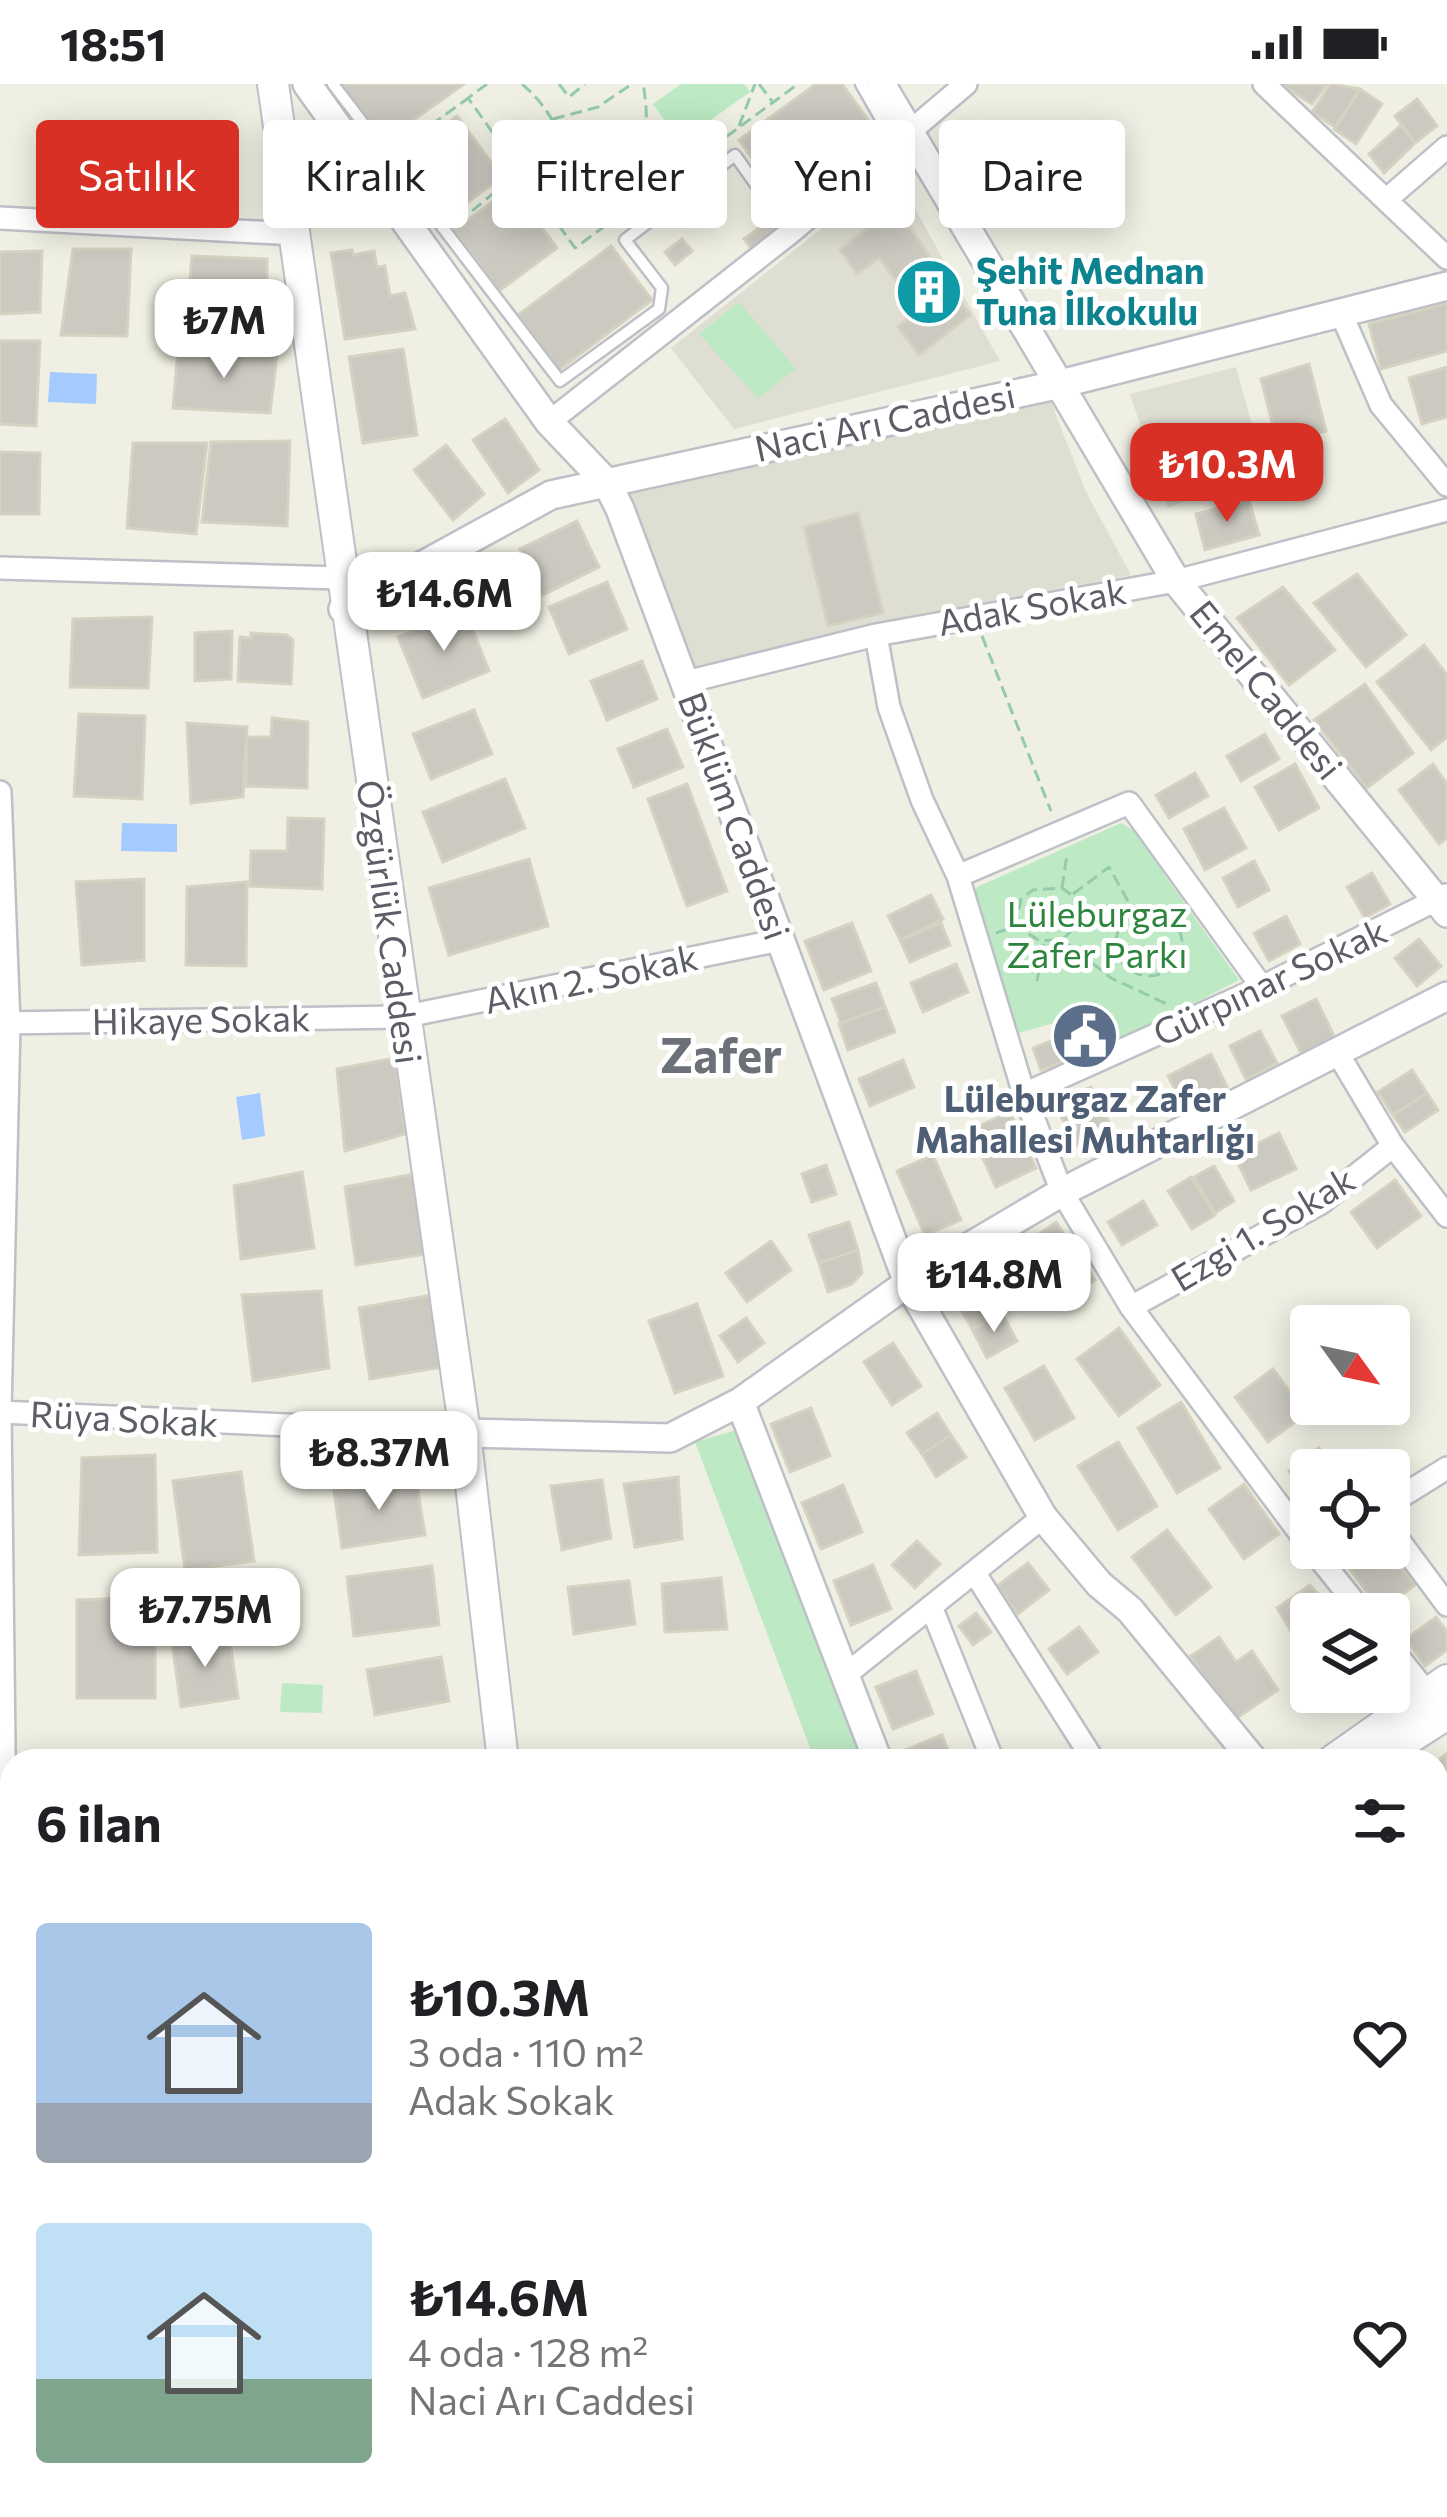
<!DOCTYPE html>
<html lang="tr">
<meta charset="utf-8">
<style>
body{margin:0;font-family:Commissioner,sans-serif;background:#f6f6f6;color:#202124;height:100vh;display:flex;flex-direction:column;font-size:45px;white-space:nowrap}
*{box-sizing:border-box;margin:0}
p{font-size:39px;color:#757577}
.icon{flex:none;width:66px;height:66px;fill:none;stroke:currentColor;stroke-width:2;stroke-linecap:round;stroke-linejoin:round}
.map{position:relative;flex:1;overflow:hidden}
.panel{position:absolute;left:0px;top:1665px;width:1449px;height:768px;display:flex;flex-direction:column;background:#fff;border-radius:36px 36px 0 0;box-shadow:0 6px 30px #0003}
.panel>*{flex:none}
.guide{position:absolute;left:36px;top:36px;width:1377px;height:108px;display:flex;gap:24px}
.needle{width:78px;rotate:123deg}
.tools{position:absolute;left:1290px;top:1221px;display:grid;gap:24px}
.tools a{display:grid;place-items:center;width:120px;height:120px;border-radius:12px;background:#fff;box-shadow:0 6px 30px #0003;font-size:60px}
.price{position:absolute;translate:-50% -102px;padding:0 27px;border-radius:24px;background:#fff;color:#222;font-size:39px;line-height:78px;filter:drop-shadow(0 3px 6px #0008)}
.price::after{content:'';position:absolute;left:50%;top:72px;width:36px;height:27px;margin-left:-18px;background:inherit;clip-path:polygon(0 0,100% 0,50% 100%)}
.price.selected{background:#d93025;color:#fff}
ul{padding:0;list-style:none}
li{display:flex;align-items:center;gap:36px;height:300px;padding:0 36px}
li span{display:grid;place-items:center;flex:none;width:336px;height:240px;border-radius:12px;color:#555}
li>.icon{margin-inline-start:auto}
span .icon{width:144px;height:144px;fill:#fffc;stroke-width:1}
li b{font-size:51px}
h2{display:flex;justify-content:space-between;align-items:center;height:144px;padding:0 36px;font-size:51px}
.pill{padding:0 42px;border-radius:12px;background:#fff;box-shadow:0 6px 30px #0003;font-size:42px;line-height:108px}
.pill.selected{background:#d93025;color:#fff}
.status{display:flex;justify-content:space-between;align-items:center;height:84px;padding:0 60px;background:#fff;direction:ltr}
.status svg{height:33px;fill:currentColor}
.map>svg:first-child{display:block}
.education{fill:#dfded2}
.green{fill:#bdeac4}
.water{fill:#a4caff}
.building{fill:#cbc9c0;stroke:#d5d2c1;stroke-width:3}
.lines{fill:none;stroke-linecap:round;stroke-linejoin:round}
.service-casing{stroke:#bdc0c6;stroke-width:15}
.minor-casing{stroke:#bdc0c6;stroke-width:26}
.tertiary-casing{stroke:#bdc0c6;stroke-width:32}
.secondary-casing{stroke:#bec0c8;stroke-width:34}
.path{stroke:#95cbad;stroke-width:3;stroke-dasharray:12 6;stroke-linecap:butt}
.service{stroke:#fff;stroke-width:10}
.minor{stroke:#fff;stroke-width:21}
.tertiary{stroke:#fff;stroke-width:27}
.secondary{stroke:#fff;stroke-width:30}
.labels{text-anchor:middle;stroke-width:10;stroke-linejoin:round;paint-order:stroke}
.culture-label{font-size:36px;font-weight:bold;fill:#0d838f;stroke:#fff;text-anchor:start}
.street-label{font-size:36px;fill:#5b5e66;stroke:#fff}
.park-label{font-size:36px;fill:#2c843d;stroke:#fff}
.service-label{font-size:36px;font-weight:bold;fill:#4e5e75;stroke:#fff}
.district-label{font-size:48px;font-weight:bold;fill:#6c7078;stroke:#fff}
</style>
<div class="status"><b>18:51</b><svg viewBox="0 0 49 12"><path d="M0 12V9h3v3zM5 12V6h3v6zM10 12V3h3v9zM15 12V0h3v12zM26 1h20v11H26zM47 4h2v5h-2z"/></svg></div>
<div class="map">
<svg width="1447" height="2433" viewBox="0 0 1447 2433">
<rect width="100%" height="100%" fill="#f0efe3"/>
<!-- education -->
<path class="education" d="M894 87 1000 277 734 345 671 264Z
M1236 283 1265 388 1168 424 1130 310Z
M1049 313 1086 408 1131 491 878 538 694 587 625 407Z"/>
<!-- green -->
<path class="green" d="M681 0H744L750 8 680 58 653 20Z
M739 218 796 285 758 314 699 250Z
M1121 739 1133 746 1239 896 1079 979 1064 936 1019 949 971 814 977 803Z
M740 1345 867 1677H815L695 1358Z
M282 1599 323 1601 322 1629 280 1628Z"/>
<!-- water -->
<path class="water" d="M50 288 97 290 96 320 48 318Z
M122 739 177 740V768L121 767Z
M260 1009 265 1052 242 1056 236 1013Z
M247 1493V1527L213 1528 210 1494Z"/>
<!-- building -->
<path class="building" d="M341 0H464L380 60Z
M816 0H842L873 43 779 111 739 56Z
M1280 0H1327L1312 20Z
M1331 0 1360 5 1335 43 1312 28Z
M1360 5 1382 20 1356 60 1334 45Z
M1417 15 1437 42 1415 59 1395 32Z
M457 32 502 93 444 136 399 75Z
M1401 41 1415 59 1384 89 1369 70Z
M512 103 557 164 499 207 454 146Z
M895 122 970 231 919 271 898 243 918 226 879 174 857 190 840 166Z
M775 132 782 142 752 165 744 155Z
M682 155 692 167 675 181 665 168Z
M611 162 652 216 559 286 518 231Z
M73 165H131L127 252 61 251Z
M352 166 353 171 374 167 377 183 385 182 390 212 405 209 415 245 345 255 331 169Z
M42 167 40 228 0 230V168Z
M192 172 267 175V236L187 234Z
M1447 219V267L1381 285 1369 240Z
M0 257H40L36 342 0 340Z
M178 265 277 271 270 329 173 324Z
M403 265 417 351 363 359 349 273Z
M1309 280 1326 347 1277 358 1261 295Z
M1447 283V333L1422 340 1409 294Z
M505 335 539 386 508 409 473 356Z
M1244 343 1254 381 1211 393 1200 355Z
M290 357 287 442 202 438 211 358Z
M133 359H207L196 450 127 444Z
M446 361 484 410 453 436 414 386Z
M0 368 40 369 39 430H0Z
M1249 416 1259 451 1205 466 1196 430Z
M858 429 883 529 828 542 804 443Z
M577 437 599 483 543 511 520 465Z
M1357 490 1406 551 1366 583 1314 519Z
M607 498 627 545 569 570 549 523Z
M1283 503 1335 566 1289 601 1237 534Z
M465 526 489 587 423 614 398 553Z
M152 533 148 604 70 603 73 535Z
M232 547 231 595 195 597V549Z
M251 549 287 551 293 556 291 600 238 597 240 553 251 554Z
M1424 561 1447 591V653L1431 666 1377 598Z
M642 577 657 615 607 636 591 597Z
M1365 600 1413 669 1367 704 1314 636Z
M474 626 492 670 431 695 413 650Z
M79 630 145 632 142 715 74 712Z
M272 634 308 638 307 704 246 702 247 653H271Z
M187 639 247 643 243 713 191 719Z
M667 645 683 683 634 703 618 665Z
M1265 650 1279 675 1241 697 1227 672Z
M1295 680 1319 724 1279 746 1255 703Z
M1433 680 1447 700V754L1439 760 1399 706Z
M1195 689 1208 712 1169 734 1156 711Z
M505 695 525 744 443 778 423 728Z
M687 700 727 807 687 822 648 715Z
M1224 724 1246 764 1205 786 1184 745Z
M288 734 324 735 322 805 250 802 251 767H287Z
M529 775 548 842 449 871 429 804Z
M1254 777 1269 806 1238 823 1223 794Z
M1372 789 1390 820 1365 834 1347 803Z
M144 795V876L82 881 76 798Z
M247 798 246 882 186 881 187 803Z
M931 811 943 835 900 856 888 832Z
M1286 832 1300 860 1269 877 1254 849Z
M852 839 871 887 824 906 805 857Z
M941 839 950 861 910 878 900 856Z
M1419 855 1441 882 1417 902 1395 874Z
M956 880 968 908 923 928 911 899Z
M876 899 885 923 841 939 832 915Z
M1316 915 1335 954 1302 971 1282 932Z
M885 923 895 948 848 966 839 940Z
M1086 941 1093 960 1082 965 1074 945Z
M1260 947 1277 979 1246 995 1230 962Z
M1056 955 1065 977 1041 986 1033 964Z
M1211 970 1229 1007 1186 1028 1168 992Z
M395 974 405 1050 345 1067 337 985Z
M903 976 914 1003 870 1022 859 995Z
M1412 986 1427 1009 1393 1031 1378 1008Z
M1091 1003 1112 1044 1076 1062 1055 1021Z
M1427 1009 1438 1026 1405 1048 1393 1031Z
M1010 1028 1036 1084 996 1103 970 1046Z
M1279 1049 1296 1085 1251 1106 1234 1071Z
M933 1071 961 1136 925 1151 897 1087Z
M826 1081 836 1110 812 1118 802 1090Z
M1214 1082 1234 1117 1215 1129 1194 1093Z
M302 1088 314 1164 241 1175 234 1102Z
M414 1090 426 1170 356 1181 345 1103Z
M1191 1093 1215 1131 1192 1145 1168 1107Z
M1395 1096 1421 1132 1377 1164 1351 1128Z
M1143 1117 1157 1141 1122 1161 1108 1138Z
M849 1138 858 1166 819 1179 809 1151Z
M1056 1138 1095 1196 1055 1224 1016 1166Z
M771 1157 791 1186 747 1218 726 1189Z
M858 1166 862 1189 852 1200 828 1208 819 1179Z
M978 1198 997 1232 972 1245 953 1211Z
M321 1207 329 1284 253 1297 242 1211Z
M432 1211 442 1283 370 1295 359 1224Z
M697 1220 723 1292 675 1309 649 1237Z
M1002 1229 1017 1257 987 1274 972 1245Z
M746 1234 764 1259 738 1278 720 1252Z
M1119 1244 1160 1301 1119 1332 1077 1275Z
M893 1259 921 1302 892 1321 864 1278Z
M1044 1282 1074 1334 1035 1356 1005 1304Z
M1273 1285 1306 1330 1268 1358 1235 1313Z
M1181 1318 1220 1384 1177 1409 1138 1344Z
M811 1324 830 1372 790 1388 771 1340Z
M937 1329 951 1351 922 1370 907 1349Z
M951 1351 966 1373 936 1393 922 1370Z
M1118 1358 1157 1422 1118 1446 1078 1382Z
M1319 1364 1335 1386H1311V1416L1289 1387Z
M155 1371 157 1468 79 1471 82 1374Z
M241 1388 254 1477 185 1486 173 1397Z
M678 1393 682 1455 635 1463 624 1400Z
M416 1395 425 1451 342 1464 334 1407Z
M602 1396 611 1454 562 1466 551 1402Z
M1244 1400 1279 1450 1244 1475 1209 1425Z
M843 1401 862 1448 821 1465 802 1419Z
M1167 1446 1211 1503 1176 1531 1132 1473Z
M917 1457 940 1480 915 1504 892 1481Z
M1376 1464H1387L1415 1501 1381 1527 1349 1484Z
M1028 1479 1049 1506 1018 1530 997 1502Z
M873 1481 891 1525 851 1541 834 1497Z
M432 1482 439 1541 354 1552 347 1493Z
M721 1494 727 1545 665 1548 662 1500Z
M629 1497 635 1540 574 1550 568 1503Z
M1310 1501 1337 1530H1311L1310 1579 1277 1524Z
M155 1513V1614H77V1516Z
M976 1529 991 1548 973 1561 959 1542Z
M1436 1533 1447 1548V1566L1425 1582 1406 1555Z
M1079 1543 1098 1568 1067 1590 1049 1565Z
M229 1550 238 1614 181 1623 172 1558Z
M1219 1553 1236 1578 1252 1567 1278 1606 1234 1636 1191 1572Z
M441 1573 449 1617 375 1631 367 1586Z
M916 1587 933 1630 893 1645 876 1603Z
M942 1651 952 1677H904L900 1668Z
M212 1669 264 1672V1677H212Z
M132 1670 183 1671V1677H131Z
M1446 1670 1447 1704 1437 1711V1677Z
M1437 1805 1447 1819V1874L1437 1877Z
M1437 2066 1447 2092V2139L1437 2143Z
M1447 2159V2252L1442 2254 1437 2241V2163Z
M1437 2313 1447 2338V2400L1437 2404Z
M64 2421 175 2428V2433H64Z
M1115 2421H1169L1170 2433H1116Z
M1186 2421H1238L1239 2433H1186Z
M1254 2421H1308L1309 2433H1255Z
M1326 2421H1379L1380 2432 1327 2433Z"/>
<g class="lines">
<defs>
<path id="service" d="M333 0 560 297 659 225 662 204 625 156 735 71 790 149
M767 117H791L880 54 885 42 861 0"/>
<path id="minor" d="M1264 0 1447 174
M1386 116 1447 63
M0 134 294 150
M1341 229 1381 321 1447 401
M549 338 790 149 966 0
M0 484 339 494
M876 551 889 623 922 716 958 792 1024 1010 1062 1108 1131 1223 1311 1464
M686 598 876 551 1176 497 1447 426
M0 708 9 940 0 1328 12 2329
M958 792 1129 719 1262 903
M1 939 402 933 780 856
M1337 968 1393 1062 1447 1132
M1024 1010 1262 903 1446 811
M1131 1223 1321 1119 1393 1062
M0 1328 465 1349
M1389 1420 1447 1384
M1389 1443 1447 1521
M1311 1464 1364 1530
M976 1491 1094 1677
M932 1525 993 1677
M1389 1561 1428 1610
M844 1592 1043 1433
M1437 1895 1447 1892
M1437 2268 1447 2267
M14 2421 15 2433"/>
<path id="tertiary" d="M307 0 549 338 607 399 620 425 908 1199 1043 1433 1099 1500 1130 1526 1254 1677
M881 0 1176 497 1447 829
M343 525 551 411 1056 301 1447 202
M740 1318 878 1677
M465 1349 670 1354 740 1318 908 1199 1062 1108 1447 912
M1080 2421 1083 2433"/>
<path id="secondary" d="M273 0 465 1349 503 1677
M1332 1677 1447 1596
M1374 1677 1447 1630
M1437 1937 1447 1962
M1437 1995 1447 2020
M609 2421 611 2433"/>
</defs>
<!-- service casing -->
<use href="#service" class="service-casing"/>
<!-- minor casing -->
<use href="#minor" class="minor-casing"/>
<!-- tertiary casing -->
<use href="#tertiary" class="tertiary-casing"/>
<!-- secondary casing -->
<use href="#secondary" class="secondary-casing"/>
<!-- path -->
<path class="path" d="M487 0 468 14 575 164 798 0
M522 0C561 33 580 84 550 129
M559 0 569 13 585 0
M759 0 772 17
M553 35 598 23 632 0
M739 42 755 0
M402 62 467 15
M613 134C643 97 652 46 643 0
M458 138C492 113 545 55 592 80 618 94 631 106 662 99
M982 552 1051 727
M1062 804 1067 770
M1073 810 1109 783 1134 828
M1116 859a33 33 0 1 1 66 0a33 33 0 1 1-66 0Z
M1081 835 1118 844
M996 849 1016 842 1040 857 1063 855 1077 841V815L1062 804 1033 806 1021 815 1016 842
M1064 857 1111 894 1167 920
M1037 897 1044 860"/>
<!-- service -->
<use href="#service" class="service"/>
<!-- minor -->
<use href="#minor" class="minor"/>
<!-- tertiary -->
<use href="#tertiary" class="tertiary"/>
<!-- secondary -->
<use href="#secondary" class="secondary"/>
</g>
<!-- icons -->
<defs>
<symbol id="building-disc" viewBox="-11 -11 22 22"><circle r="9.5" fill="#0f9aa8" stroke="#fff"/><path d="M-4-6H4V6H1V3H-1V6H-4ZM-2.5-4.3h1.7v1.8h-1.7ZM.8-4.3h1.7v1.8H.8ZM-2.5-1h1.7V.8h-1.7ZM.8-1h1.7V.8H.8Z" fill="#fff"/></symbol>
<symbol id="civic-disc" viewBox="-11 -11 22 22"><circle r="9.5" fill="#5c6f8a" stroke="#fff"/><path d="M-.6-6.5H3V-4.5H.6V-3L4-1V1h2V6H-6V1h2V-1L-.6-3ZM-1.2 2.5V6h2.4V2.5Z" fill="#fff"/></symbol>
</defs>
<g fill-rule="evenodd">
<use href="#building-disc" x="891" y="170" width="76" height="76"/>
<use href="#civic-disc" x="1047" y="914" width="76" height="76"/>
</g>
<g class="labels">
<!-- culture labels -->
<g class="culture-label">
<text x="976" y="200">Şehit Mednan<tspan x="976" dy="41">Tuna İlkokulu</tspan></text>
</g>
<!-- street labels -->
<g class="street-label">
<text transform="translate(885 338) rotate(-12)" y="13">Naci Arı Caddesi</text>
<text transform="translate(1032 523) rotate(-10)" y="13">Adak Sokak</text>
<text transform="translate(1266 606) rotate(51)" y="13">Emel Caddesi</text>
<text transform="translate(734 732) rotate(70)" y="13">Büklüm Caddesi</text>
<text transform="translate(389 838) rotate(82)" y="13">Özgürlük Caddesi</text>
<text transform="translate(591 895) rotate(-12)" y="13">Akın 2. Sokak</text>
<text transform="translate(1270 898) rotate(-25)" y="13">Gürpınar Sokak</text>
<text transform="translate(201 936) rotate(-1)" y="13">Hikaye Sokak</text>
<text transform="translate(1263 1145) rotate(-31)" y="13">Ezgi 1. Sokak</text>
<text transform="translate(124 1335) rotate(3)" y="13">Rüya Sokak</text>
</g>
<!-- park labels -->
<g class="park-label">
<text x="1097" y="843">Lüleburgaz<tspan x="1097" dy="41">Zafer Parkı</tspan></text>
</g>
<!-- service labels -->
<g class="service-label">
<text x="1085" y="1028">Lüleburgaz Zafer<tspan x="1085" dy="41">Mahallesi Muhtarlığı</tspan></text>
</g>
<!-- district labels -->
<g class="district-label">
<text x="721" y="989">Zafer</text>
</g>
</g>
</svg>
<div class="tools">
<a><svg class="needle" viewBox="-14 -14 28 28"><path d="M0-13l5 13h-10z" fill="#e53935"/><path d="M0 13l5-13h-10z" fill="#757577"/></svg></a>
<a><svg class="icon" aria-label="locate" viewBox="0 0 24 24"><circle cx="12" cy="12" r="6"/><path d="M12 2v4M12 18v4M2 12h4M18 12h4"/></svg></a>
<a><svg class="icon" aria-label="layers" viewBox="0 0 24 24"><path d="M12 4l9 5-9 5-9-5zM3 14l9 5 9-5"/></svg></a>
</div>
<b class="price" style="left:224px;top:297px">₺7M</b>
<b class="price selected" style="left:1227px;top:441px">₺10.3M</b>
<b class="price" style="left:444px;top:570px">₺14.6M</b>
<b class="price" style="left:994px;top:1251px">₺14.8M</b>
<b class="price" style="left:379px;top:1429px">₺8.37M</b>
<b class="price" style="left:205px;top:1586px">₺7.75M</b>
<div class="guide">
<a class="pill selected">Satılık</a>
<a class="pill">Kiralık</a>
<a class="pill">Filtreler</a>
<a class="pill">Yeni</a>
<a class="pill">Daire</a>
</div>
<section class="panel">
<h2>6 ilan<svg class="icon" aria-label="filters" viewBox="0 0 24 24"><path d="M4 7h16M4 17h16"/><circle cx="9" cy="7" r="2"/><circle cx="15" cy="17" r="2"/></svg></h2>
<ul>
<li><span style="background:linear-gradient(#a9c7e8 75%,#9aa5b1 0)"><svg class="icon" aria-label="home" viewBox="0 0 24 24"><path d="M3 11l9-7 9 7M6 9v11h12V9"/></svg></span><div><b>₺10.3M</b><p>3 oda · 110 m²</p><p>Adak Sokak</p></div><svg class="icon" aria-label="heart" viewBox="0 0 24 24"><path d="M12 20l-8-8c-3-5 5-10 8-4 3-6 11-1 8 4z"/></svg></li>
<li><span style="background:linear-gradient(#bfe0f5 65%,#7fa58c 0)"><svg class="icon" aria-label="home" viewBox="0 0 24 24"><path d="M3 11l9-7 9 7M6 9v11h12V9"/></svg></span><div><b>₺14.6M</b><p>4 oda · 128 m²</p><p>Naci Arı Caddesi</p></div><svg class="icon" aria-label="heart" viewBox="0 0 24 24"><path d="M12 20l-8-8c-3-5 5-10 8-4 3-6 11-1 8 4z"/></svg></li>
</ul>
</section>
</div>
